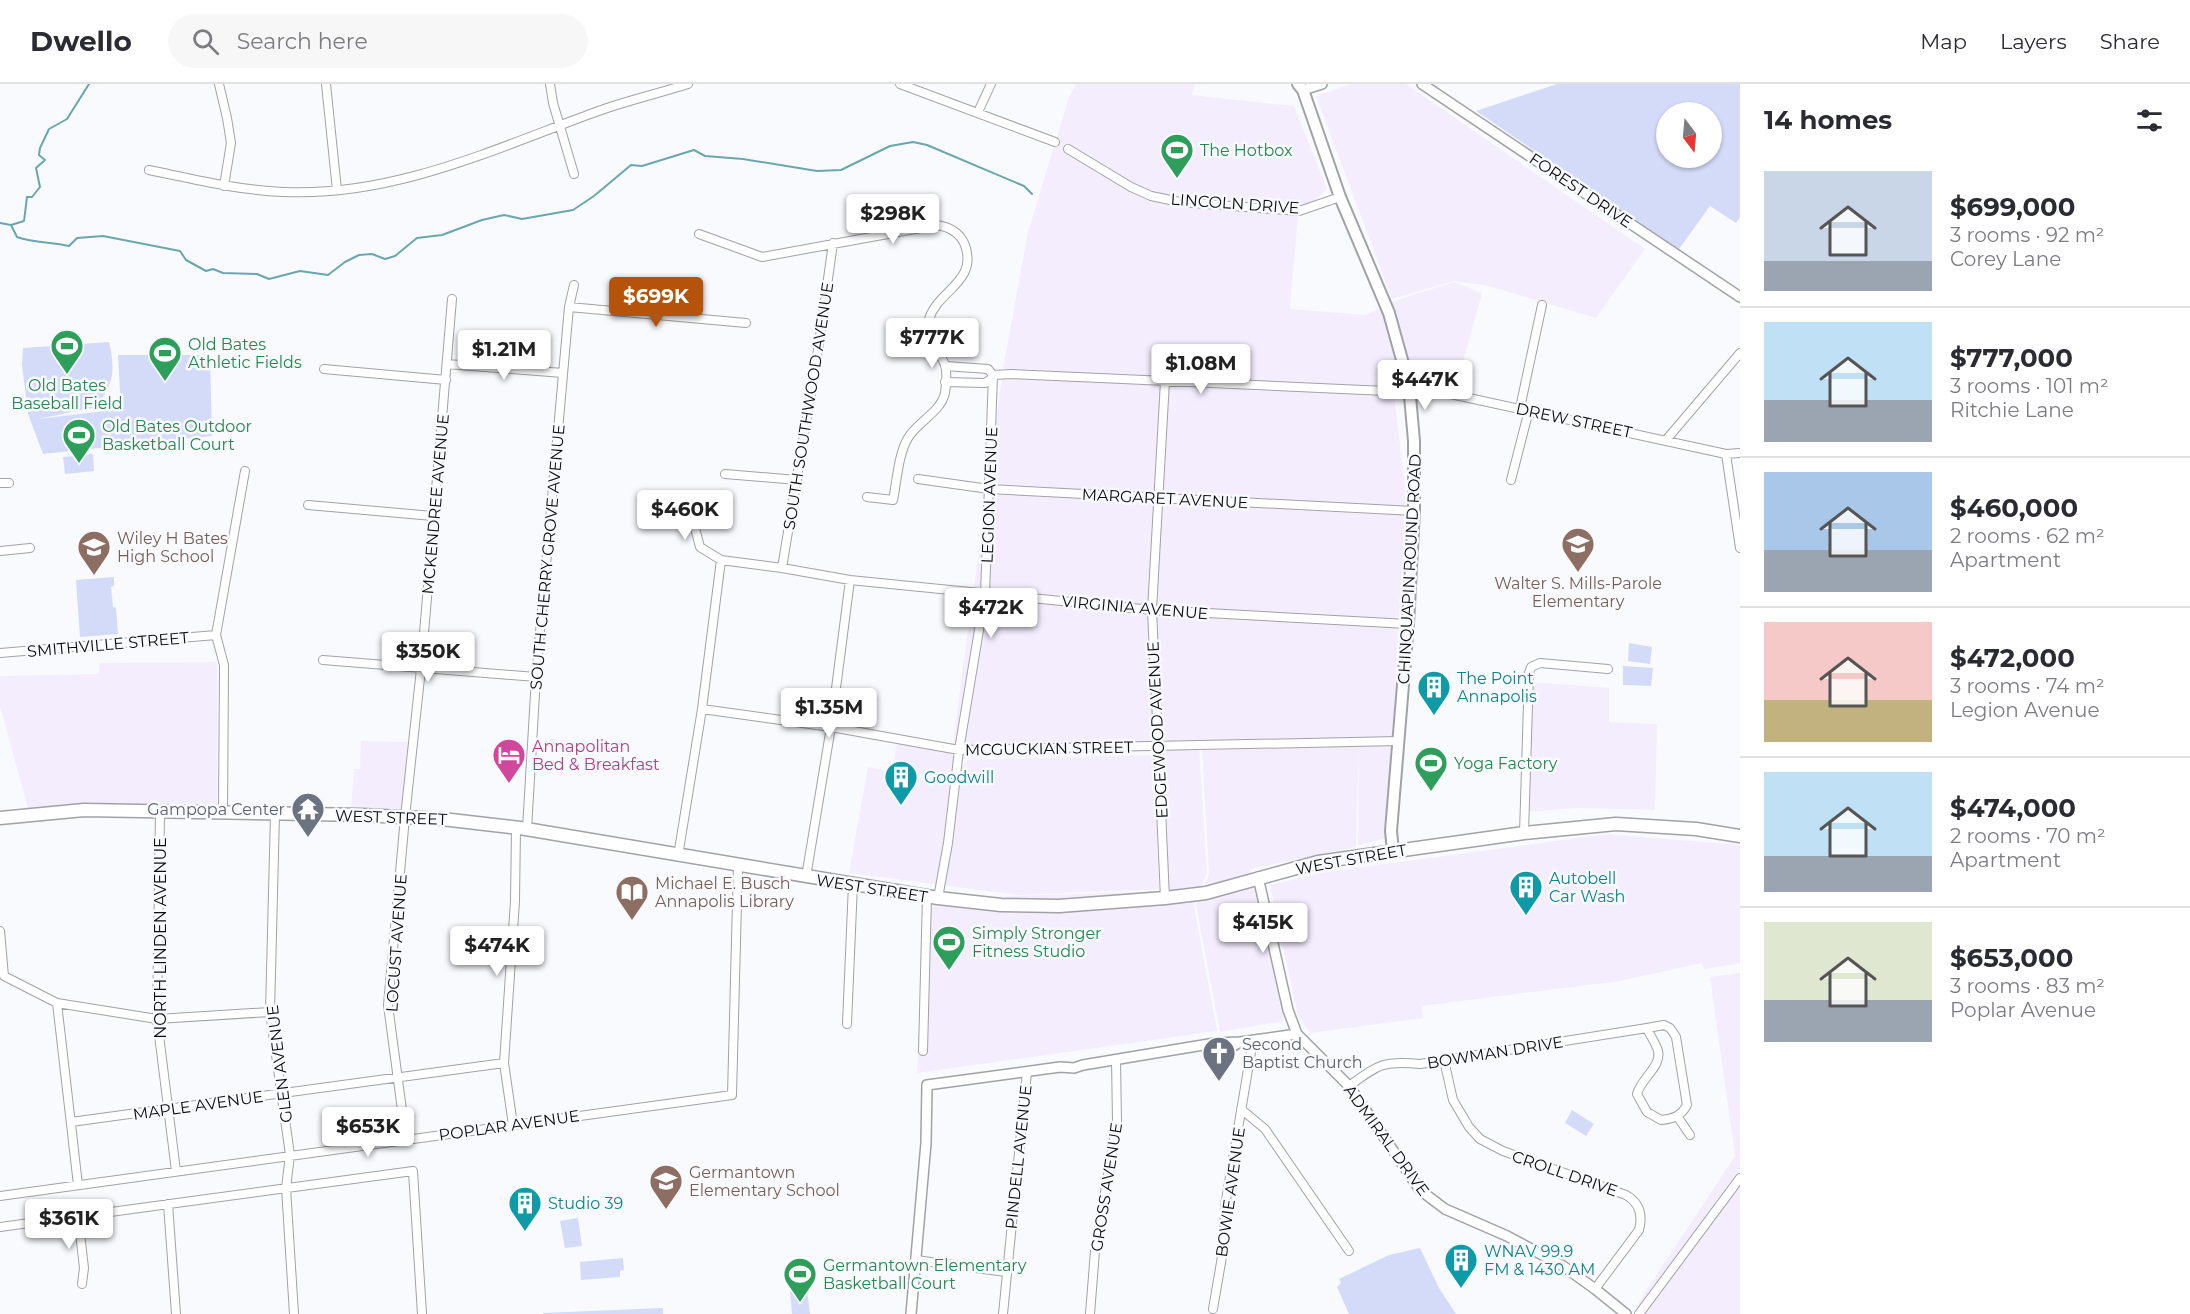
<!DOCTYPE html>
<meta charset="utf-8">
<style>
body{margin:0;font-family:Montserrat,sans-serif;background:#f7f7f7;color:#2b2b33;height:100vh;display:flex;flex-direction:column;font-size:22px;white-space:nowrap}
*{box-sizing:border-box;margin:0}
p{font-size:20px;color:#7c7c81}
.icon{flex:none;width:33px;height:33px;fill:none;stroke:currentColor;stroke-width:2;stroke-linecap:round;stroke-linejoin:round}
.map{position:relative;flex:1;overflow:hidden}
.details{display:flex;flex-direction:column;background:#fff;width:450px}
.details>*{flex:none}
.needle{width:39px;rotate:164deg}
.tools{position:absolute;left:1656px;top:18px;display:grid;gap:12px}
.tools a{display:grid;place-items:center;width:66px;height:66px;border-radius:50%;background:#fff;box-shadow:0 2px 4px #0004;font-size:30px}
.price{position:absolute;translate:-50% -51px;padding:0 14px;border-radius:6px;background:#fff;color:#222;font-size:20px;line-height:39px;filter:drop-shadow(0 2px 3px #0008)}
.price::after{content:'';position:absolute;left:50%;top:36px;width:18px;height:14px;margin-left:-9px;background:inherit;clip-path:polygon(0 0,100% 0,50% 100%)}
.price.selected{background:#b45309;color:#fff}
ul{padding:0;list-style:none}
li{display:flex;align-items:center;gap:18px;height:150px;padding:0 24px}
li+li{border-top:2px solid #e1e1e2}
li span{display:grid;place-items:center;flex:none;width:168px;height:120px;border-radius:0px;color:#555}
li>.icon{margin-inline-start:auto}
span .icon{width:72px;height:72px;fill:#fffc;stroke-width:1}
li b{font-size:26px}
h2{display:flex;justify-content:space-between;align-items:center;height:72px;padding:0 24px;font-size:26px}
header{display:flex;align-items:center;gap:36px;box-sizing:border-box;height:84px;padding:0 30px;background:#fff;border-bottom:2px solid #e1e1e2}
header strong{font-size:28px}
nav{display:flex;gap:33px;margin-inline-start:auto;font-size:21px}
.search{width:420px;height:54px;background:#f7f7f7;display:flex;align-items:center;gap:15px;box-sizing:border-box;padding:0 21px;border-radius:33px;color:#7c7c81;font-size:22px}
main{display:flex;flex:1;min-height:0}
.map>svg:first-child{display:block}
.commercial{fill:#f4edfe}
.green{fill:#d3dbf9;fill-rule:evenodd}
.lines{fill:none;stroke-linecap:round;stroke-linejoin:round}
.stream{stroke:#6aa6b0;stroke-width:2}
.minor-casing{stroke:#a1a2a5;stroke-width:10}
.tertiary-casing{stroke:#a1a2a5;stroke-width:12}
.secondary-casing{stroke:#a1a2a5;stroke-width:14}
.primary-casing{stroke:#a1a2a5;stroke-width:15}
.minor{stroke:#fff;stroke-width:8}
.tertiary{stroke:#fff;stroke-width:9}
.secondary{stroke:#fff;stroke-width:10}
.primary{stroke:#fff;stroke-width:12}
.labels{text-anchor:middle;stroke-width:5;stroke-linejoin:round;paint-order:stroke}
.leisure-label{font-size:16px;fill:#27864d;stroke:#f9fafe;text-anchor:start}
.street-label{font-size:16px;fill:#0c0c0e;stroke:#f9fafe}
.education-label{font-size:16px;fill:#785e54;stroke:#f9fafe;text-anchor:start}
.culture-label{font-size:16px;fill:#0d838f;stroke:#f9fafe;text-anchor:start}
.hotel-label{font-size:16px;fill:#b23c85;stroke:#f9fafe;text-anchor:start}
.worship-label{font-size:16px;fill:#5b616d;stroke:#f9fafe;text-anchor:end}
</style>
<header>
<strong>Dwello</strong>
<div class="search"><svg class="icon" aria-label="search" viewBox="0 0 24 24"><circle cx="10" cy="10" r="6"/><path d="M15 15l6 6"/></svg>Search here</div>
<nav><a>Map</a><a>Layers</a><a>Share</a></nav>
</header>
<main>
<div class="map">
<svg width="1740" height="1230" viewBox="0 0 1740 1230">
<rect width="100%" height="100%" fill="#f9fafe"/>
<!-- commercial -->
<path class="commercial" d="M1076 0H1195L1192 11 1294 22 1327 105 1298 132 1290 225 1365 231 1393 217 1454 198 1482 209 1456 302 1413 293 1394 309 1406 413 1387 754 1358 761 1359 661 1356 763 1250 785 1284 937 1220 948 1196 821 1209 790 1202 665 1323 662 1199 660 1207 789 1194 822 1217 947 917 989 928 815 1168 807 1157 667 966 673 950 696 893 686 897 656 953 659 1004 279 1028 148 1069 13Z
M1351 0H1406L1645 165 1596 234 1489 202 1454 197 1392 215 1316 12Z
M217 578V722H120L29 727 0 623V592L99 590V579Z
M1533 598 1609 604V638L1657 640 1655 726 1576 724 1528 728Z
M361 657 409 658 403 729 351 727 354 685H360Z
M1154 671 1159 805 1018 811 849 789 868 683 950 701 967 676Z
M1608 750 1740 761V879L1704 885 1702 879 1620 897 1422 922 1423 934 1310 949 1298 932 1270 801 1326 788Z
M1740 889V1230H1644L1638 1219 1735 1072 1710 893Z"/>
<!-- green -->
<path class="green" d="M1557 0H1740V133L1736 139 1710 122 1679 165 1476 27ZM1666 28H1712V74H1666Z
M109 258C116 289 113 298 97 323L38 335 121 325 118 271H210L212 352 43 370 28 330 22 281 23 264Z
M93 370 94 387 65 390 63 373Z
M114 493V502L111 503 113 523 116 524 118 550 80 553 76 496Z
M1629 559 1652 563 1650 580 1628 577Z
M1623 582 1653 584 1651 602 1623 601Z
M1572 1026 1594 1040 1586 1052 1565 1039Z
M578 1134 582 1162 565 1164 560 1137Z
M1420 1164 1439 1204 1456 1230H1349L1337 1203 1341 1199 1339 1195 1389 1171Z
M623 1174 624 1186 620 1187V1193L581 1196 580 1178Z
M807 1206 810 1230H792L790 1208Z
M663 1224V1230H543V1229Z"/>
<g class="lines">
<!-- stream -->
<path class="stream" d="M0 139 11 141 17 153C34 159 51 158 69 162L77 154 103 152 180 167 186 176 206 187 213 185 223 189 257 190 269 195 300 187 328 191 345 178 359 171 372 170 385 175 395 172 417 154 442 151 482 136 504 131 522 135 573 126 594 112 631 81 642 82 694 66 705 72 743 75 817 87 841 86 890 62 913 58 927 61 1024 102 1032 110
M11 141 24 137 27 113H32L40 103 36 84 45 76 39 71 40 64 49 45 67 35 89 0"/>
<defs>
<path id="minor" d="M219 0 227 34 231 59 224 102
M326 0 337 106
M550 0 553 19 574 90
M900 0 1055 58
M978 28 991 0
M1068 65 1131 103 1151 112 1180 118 1299 127 1340 113
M149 86C193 95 237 106 283 108 393 113 492 66 593 29 624 17 657 10 688 0
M699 150 762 173 937 141C950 143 960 149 965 161 978 198 938 206 929 235 924 252 940 267 945 281 947 288 946 302 945 309 941 328 917 338 908 354 898 371 897 397 893 416L867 413
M569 223 746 239
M447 280 563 289
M945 282 988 285 993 291 1012 290 1408 308
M324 285 446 296
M1165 297 1152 526 1165 814
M945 298 985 299 993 294
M1409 301 1726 370 1740 369
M1520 324 1542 221
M1666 356 1740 269
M1726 370 1740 464
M725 390 797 396
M918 395 989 405 1414 427
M1511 396 1529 326
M0 399H9
M694 417 691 429 700 463 721 476 782 484 850 496 1152 526 1408 540
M308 421 433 432
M0 467 30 464
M782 484 818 266 833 159
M0 569 216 551
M323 576 536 593
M702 625 831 643 959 666 1399 657
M160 728 157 935 176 1087
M223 728 224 581 216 551 245 387
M275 730 270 928 290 1071 286 1104 294 1230
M527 745 536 593 569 223 574 201
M1524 749 1529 589 1531 583 1540 579 1608 585
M678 772 702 625 721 476
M806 793 831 643 850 496
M938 814 948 759 959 666 985 510 993 291
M0 847 4 892 57 919 157 935 270 928
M57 919 78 1101
M847 940 853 800
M1664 941 1670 944 1676 953 1687 1021C1681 1032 1673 1035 1661 1036L1647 1028 1637 1010C1640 996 1662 982 1658 967 1656 959 1650 952 1647 944Z
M923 967 927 812
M1444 976 1453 1016 1469 1043 1480 1055 1503 1067 1626 1111C1640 1119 1643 1131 1639 1146L1595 1205
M1349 1002C1378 981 1383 976 1420 980L1647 944
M1241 1025 1265 1045 1349 1167
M1677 1032 1690 1051
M71 1038 504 979
M513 1041 504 979 515 817 516 744
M406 1056 388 921 405 733 421 585 452 215
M0 1112 732 1011 738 781
M168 1120 176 1230
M78 1132 84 1184 82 1200
M0 1143 413 1087 422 1230
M916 1176 1006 1188
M1213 1225 1224 1161 1225 1122 1253 956
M1003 1230 1027 988
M1090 1230 1095 1167 1117 1038 1116 975
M1639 1230 1740 1094"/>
<path id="tertiary" d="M1422 0 1740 213
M1303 6 1322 0
M1258 793 1288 926 1297 950 1349 1002 1420 1106 1445 1125 1507 1152 1563 1182 1595 1205 1626 1230
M1235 961 1240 958 1297 950
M911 1230 926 1059 927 1001 1060 983 1074 984 1083 981 1215 959 1240 958"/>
<path id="secondary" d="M1298 0 1303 6 1340 113 1389 229 1409 301 1414 357V427L1408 540 1391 747 1393 767"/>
<path id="primary" d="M0 734 84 726 362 731 442 735 520 744 938 814 1001 821 1059 822 1165 814 1206 809 1318 778 1524 749 1616 740 1696 745 1740 752"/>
</defs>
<!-- minor casing -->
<use href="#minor" class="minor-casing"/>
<!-- tertiary casing -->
<use href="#tertiary" class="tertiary-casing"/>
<!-- secondary casing -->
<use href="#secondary" class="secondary-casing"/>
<!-- primary casing -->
<use href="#primary" class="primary-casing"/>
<!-- minor -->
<use href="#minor" class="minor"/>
<!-- tertiary -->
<use href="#tertiary" class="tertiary"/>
<!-- secondary -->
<use href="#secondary" class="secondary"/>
<!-- primary -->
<use href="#primary" class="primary"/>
</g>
<!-- icons -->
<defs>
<symbol id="stadium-pin" viewBox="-11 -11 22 30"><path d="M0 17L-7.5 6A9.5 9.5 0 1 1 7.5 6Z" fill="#2e9e5b" stroke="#f9fafe"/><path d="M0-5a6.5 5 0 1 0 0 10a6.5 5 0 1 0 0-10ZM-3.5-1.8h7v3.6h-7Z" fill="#fff"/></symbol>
<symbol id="school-pin" viewBox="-11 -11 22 30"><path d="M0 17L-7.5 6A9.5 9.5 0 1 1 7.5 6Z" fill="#8d6e63" stroke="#f9fafe"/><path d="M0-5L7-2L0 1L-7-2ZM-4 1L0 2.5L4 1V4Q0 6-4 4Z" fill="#fff"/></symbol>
<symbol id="building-pin" viewBox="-11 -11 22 30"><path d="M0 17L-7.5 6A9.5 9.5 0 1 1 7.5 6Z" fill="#0f9aa8" stroke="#f9fafe"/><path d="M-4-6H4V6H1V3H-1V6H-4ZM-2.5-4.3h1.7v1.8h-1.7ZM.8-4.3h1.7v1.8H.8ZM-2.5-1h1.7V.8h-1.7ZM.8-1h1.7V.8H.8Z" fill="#fff"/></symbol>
<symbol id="hotel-pin" viewBox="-11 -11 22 30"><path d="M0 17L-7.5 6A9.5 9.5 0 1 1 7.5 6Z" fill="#d1479c" stroke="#f9fafe"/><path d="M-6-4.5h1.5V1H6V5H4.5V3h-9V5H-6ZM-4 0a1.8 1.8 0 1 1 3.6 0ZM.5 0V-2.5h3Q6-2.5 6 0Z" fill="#fff"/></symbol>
<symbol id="temple-pin" viewBox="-11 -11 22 30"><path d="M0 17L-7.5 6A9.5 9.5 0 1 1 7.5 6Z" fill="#6b7280" stroke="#f9fafe"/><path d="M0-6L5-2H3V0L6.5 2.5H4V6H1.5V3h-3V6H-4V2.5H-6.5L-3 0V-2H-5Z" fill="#fff"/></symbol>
<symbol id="library-pin" viewBox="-11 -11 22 30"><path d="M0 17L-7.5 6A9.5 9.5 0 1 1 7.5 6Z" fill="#8d6e63" stroke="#f9fafe"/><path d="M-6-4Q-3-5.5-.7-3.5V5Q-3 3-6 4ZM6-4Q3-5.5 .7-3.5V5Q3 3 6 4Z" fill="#fff"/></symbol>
<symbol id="church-pin" viewBox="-11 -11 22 30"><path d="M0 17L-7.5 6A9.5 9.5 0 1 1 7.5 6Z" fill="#6b7280" stroke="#f9fafe"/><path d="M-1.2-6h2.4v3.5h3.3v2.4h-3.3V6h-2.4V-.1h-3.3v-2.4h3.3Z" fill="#fff"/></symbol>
</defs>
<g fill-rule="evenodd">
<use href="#stadium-pin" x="1158" y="47" width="38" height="52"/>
<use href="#stadium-pin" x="48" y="243" width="38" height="52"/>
<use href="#stadium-pin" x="146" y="250" width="38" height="52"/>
<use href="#stadium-pin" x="60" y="332" width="38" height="52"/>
<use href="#school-pin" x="1559" y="441" width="38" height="52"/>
<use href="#school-pin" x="75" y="444" width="38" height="52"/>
<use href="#building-pin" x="1415" y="584" width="38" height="52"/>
<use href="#hotel-pin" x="490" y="652" width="38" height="52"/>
<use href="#stadium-pin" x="1412" y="660" width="38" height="52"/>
<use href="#building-pin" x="882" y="674" width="38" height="52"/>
<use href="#temple-pin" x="289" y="706" width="38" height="52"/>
<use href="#building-pin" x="1507" y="784" width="38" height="52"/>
<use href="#library-pin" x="613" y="789" width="38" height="52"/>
<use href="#stadium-pin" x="930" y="839" width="38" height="52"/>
<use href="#church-pin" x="1200" y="950" width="38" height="52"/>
<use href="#school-pin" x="647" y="1078" width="38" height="52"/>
<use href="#building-pin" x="506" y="1100" width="38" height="52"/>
<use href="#building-pin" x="1442" y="1157" width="38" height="52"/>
<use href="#stadium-pin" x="781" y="1171" width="38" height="52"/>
</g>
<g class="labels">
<!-- leisure labels -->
<g class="leisure-label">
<text x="1200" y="72">The Hotbox</text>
<text x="188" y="266">Old Bates<tspan x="188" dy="18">Athletic Fields</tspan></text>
<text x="67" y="307" text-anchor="middle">Old Bates<tspan x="67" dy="18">Baseball Field</tspan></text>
<text x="102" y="348">Old Bates Outdoor<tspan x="102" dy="18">Basketball Court</tspan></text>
<text x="1454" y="685">Yoga Factory</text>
<text x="972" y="855">Simply Stronger<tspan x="972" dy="18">Fitness Studio</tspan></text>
<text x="823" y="1187">Germantown Elementary<tspan x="823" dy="18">Basketball Court</tspan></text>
</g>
<!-- street labels -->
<g class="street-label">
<text transform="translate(1581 106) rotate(34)" y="6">FOREST DRIVE</text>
<text transform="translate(1235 119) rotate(4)" y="6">LINCOLN DRIVE</text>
<text transform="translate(808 322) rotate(-81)" y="6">SOUTH SOUTHWOOD AVENUE</text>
<text transform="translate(1574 336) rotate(12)" y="6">DREW STREET</text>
<text transform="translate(989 411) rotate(-88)" y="6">LEGION AVENUE</text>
<text transform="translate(1165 414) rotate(3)" y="6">MARGARET AVENUE</text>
<text transform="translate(435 420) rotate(-85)" y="6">MCKENDREE AVENUE</text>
<text transform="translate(547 473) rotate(-85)" y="6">SOUTH CHERRY GROVE AVENUE</text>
<text transform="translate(1409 485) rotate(-87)" y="6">CHINQUAPIN ROUND ROAD</text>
<text transform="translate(1135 523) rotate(5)" y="6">VIRGINIA AVENUE</text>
<text transform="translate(108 560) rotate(-5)" y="6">SMITHVILLE STREET</text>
<text transform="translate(1157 646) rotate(-93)" y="6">EDGEWOOD AVENUE</text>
<text transform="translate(1049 664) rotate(-1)" y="6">MCGUCKIAN STREET</text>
<text transform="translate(391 733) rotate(2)" y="6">WEST STREET</text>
<text transform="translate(1351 775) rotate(-10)" y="6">WEST STREET</text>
<text transform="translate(872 804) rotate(9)" y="6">WEST STREET</text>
<text transform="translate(160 854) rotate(-90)" y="6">NORTH LINDEN AVENUE</text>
<text transform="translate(396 859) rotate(-86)" y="6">LOCUST AVENUE</text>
<text transform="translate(1495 968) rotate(-9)" y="6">BOWMAN DRIVE</text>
<text transform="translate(279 980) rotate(-97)" y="6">GLEN AVENUE</text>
<text transform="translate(198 1021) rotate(-8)" y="6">MAPLE AVENUE</text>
<text transform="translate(509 1041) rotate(-8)" y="6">POPLAR AVENUE</text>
<text transform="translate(1387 1056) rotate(54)" y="6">ADMIRAL DRIVE</text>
<text transform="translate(1018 1073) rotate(-84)" y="6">PINDELL AVENUE</text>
<text transform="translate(1565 1089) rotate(19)" y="6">CROLL DRIVE</text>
<text transform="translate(1106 1103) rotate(-81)" y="6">GROSS AVENUE</text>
<text transform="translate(1230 1108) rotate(-82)" y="6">BOWIE AVENUE</text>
</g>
<!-- education labels -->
<g class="education-label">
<text x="117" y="460">Wiley H Bates<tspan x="117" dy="18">High School</tspan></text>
<text x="1578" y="505" text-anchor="middle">Walter S. Mills-Parole<tspan x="1578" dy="18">Elementary</tspan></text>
<text x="655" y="805">Michael E. Busch<tspan x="655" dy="18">Annapolis Library</tspan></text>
<text x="689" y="1094">Germantown<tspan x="689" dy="18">Elementary School</tspan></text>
</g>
<!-- culture labels -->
<g class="culture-label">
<text x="1457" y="600">The Point<tspan x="1457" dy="18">Annapolis</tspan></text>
<text x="924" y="699">Goodwill</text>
<text x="1549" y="800">Autobell<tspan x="1549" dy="18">Car Wash</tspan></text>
<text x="548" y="1125">Studio 39</text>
<text x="1484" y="1173">WNAV 99.9<tspan x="1484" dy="18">FM &amp; 1430 AM</tspan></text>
</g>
<!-- hotel labels -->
<g class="hotel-label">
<text x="532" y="668">Annapolitan<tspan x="532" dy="18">Bed &amp; Breakfast</tspan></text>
</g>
<!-- worship labels -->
<g class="worship-label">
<text x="285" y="731">Gampopa Center</text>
<text x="1242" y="966" text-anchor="start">Second<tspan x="1242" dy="18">Baptist Church</tspan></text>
</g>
</g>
</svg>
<div class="tools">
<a><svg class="needle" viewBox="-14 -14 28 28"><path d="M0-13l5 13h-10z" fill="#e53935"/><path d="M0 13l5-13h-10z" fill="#7c7c81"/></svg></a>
</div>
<b class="price" style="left:893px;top:161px">$298K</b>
<b class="price selected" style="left:656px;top:244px">$699K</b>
<b class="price" style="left:932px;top:285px">$777K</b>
<b class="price" style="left:504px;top:297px">$1.21M</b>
<b class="price" style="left:1201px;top:311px">$1.08M</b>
<b class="price" style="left:1425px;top:327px">$447K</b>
<b class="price" style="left:685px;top:457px">$460K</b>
<b class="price" style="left:991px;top:555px">$472K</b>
<b class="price" style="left:428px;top:599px">$350K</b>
<b class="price" style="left:829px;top:655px">$1.35M</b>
<b class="price" style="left:1263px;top:870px">$415K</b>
<b class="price" style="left:497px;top:893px">$474K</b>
<b class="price" style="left:368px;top:1074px">$653K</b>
<b class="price" style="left:69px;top:1166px">$361K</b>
</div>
<section class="details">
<h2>14 homes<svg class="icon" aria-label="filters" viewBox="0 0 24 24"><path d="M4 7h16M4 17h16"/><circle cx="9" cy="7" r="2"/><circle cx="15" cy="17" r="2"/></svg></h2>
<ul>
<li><span style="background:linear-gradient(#c9d6e8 75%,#9aa5b1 0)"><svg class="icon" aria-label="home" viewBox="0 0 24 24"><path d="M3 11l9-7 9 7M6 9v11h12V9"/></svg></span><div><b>$699,000</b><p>3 rooms · 92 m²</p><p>Corey Lane</p></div></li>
<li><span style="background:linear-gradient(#bfe0f5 65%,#9aa5b1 0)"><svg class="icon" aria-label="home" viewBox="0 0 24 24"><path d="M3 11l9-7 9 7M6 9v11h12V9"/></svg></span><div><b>$777,000</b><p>3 rooms · 101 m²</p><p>Ritchie Lane</p></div></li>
<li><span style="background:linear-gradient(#a9c7e8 65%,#9aa5b1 0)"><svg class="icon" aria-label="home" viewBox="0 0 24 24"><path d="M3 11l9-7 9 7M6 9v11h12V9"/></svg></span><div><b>$460,000</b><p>2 rooms · 62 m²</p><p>Apartment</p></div></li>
<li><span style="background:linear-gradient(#f6c9c9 65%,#c2b280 0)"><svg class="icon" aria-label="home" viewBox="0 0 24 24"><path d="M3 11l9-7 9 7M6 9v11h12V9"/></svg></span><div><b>$472,000</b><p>3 rooms · 74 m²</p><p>Legion Avenue</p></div></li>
<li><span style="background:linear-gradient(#bfe0f5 70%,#9aa5b1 0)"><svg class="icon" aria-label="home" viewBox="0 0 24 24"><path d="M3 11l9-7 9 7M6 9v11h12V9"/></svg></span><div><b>$474,000</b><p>2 rooms · 70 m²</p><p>Apartment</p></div></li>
<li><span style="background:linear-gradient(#dfe7d0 65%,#9aa5b1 0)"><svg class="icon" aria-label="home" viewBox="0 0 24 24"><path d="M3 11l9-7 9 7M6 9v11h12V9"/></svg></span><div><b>$653,000</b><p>3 rooms · 83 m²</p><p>Poplar Avenue</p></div></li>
</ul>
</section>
</main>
